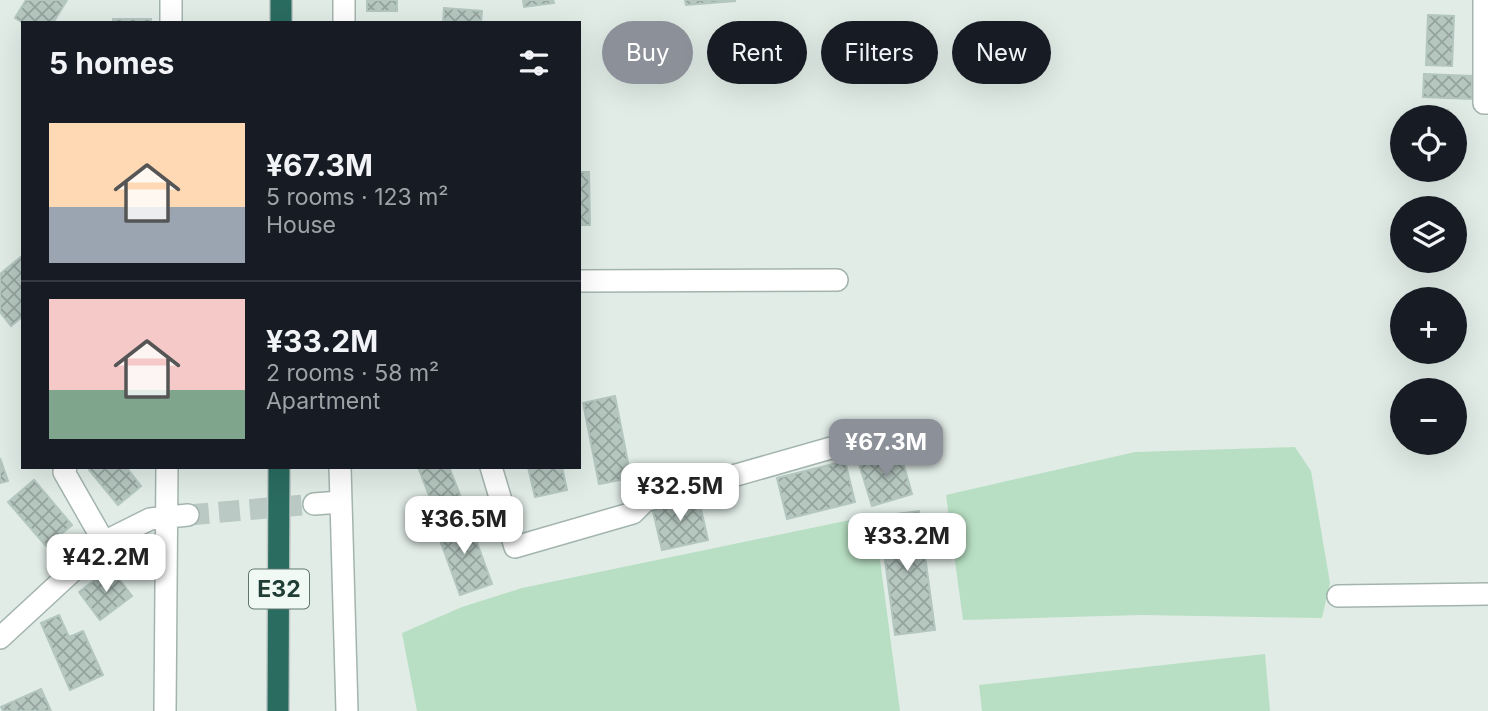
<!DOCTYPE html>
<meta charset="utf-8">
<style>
body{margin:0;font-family:Inter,sans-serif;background:#242831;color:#f1f3f6;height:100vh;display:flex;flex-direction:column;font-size:26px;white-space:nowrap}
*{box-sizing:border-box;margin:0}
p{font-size:23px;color:#9ea1a6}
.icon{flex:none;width:38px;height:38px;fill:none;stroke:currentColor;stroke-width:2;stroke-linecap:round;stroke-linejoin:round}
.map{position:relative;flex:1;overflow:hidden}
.panel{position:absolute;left:21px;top:21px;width:560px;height:448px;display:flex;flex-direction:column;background:#171b24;border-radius:0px;box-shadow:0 7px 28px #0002}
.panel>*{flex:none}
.top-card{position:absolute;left:602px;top:21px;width:665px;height:63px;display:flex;gap:14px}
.fabs{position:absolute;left:1390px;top:105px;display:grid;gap:14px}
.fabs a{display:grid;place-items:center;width:77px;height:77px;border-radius:50%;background:#171b24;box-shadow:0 7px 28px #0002;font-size:35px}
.price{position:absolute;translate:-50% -60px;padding:0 16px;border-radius:14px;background:#fff;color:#222;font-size:23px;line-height:46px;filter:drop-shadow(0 2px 4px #0008)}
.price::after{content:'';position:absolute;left:50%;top:42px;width:21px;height:16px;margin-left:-10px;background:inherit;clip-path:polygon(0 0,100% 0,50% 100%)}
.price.current{background:#8c9099;color:#fff}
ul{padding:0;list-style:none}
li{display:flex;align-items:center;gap:21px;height:175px;padding:0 28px}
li+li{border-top:2px solid #363941}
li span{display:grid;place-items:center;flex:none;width:196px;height:140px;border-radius:0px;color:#555}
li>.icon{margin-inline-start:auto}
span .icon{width:84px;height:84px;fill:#fffc;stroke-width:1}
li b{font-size:30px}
h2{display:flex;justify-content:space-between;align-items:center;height:84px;padding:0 28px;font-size:30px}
.chip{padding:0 24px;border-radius:32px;background:#171b24;box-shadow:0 7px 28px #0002;font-size:24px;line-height:63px}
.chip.current{background:#8c9099;color:#fff}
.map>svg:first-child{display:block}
.pitch{fill:#b8dfc3}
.building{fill:url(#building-cross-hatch);stroke:#b3c6bf;stroke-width:2}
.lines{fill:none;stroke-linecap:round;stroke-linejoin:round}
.minor-tunnel{stroke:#bac9c4;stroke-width:21;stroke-dasharray:21 10;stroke-linecap:butt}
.minor-casing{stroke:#a3b4ae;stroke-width:24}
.highway-casing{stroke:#c1c9c7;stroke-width:24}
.minor{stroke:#fff;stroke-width:21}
.highway{stroke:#2a6c60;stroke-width:21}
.labels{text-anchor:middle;stroke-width:7;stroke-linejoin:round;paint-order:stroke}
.shield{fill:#f1f9f5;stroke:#5f766f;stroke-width:2}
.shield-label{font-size:23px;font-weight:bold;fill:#203e36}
</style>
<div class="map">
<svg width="1488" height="711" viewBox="0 0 1488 711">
<defs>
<pattern id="building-cross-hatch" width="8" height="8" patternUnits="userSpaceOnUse" patternTransform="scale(1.75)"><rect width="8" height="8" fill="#b6c7c0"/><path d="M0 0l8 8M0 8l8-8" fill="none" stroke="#94a39d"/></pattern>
</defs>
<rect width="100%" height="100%" fill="#e1ece7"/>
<!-- pitch -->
<path class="pitch" d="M1295 447 1311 471 1330 583 1322 618 1141 615 963 620 946 495 1135 452Z
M874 515 900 711H417L402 633 462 607 522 588Z
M1265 654 1270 711H982L979 685Z"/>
<!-- building -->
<path class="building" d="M26 0H67L53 23H23L15 18Z
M367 0H397V11H367Z
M523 0H553L554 3 524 7Z
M685 0H735V1L686 5Z
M444 8 482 11 481 23H443Z
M1428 15 1454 16 1452 66 1426 65Z
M113 19H151V23H113Z
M1424 74 1472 76V99L1423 97Z
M1425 109 1448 110V117H1425Z
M579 172H589L590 225H579Z
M23 255V316L11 326 0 312V274Z
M615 396 631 478 599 484 583 403Z
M900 452 912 494 872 506 859 464Z
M0 458 8 481 0 483Z
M845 461 855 502 787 519 777 478Z
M91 467H126L141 486 118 505 89 470Z
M418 467H449L464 505 437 516Z
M528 467H562L567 490 535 497Z
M34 480 72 525 46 546 8 502Z
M698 496 708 540 662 550 652 507Z
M919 511 935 630 895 635 879 516Z
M468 518 492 584 460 595 436 529Z
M111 568 132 596 100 620 79 592Z
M59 615 69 637 83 631 103 675 70 690 41 623Z
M41 689 51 711H3L1 707Z"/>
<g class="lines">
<!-- minor-tunnel -->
<path class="minor-tunnel" d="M188 515 314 504"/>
<defs>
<path id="minor" d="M1484 0V103H1488
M171 23V0
M344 23V0
M579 281 837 280
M66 467 64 472 104 542
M340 467 347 711
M491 467 515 547 633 513 645 501 866 438
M314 504 340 502
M1338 596 1488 594
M0 638 104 542 150 519 188 515
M165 711 167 467"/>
<path id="highway" d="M281 23V0
M278 711 279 467"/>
</defs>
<!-- minor casing -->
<use href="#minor" class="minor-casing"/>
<!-- highway casing -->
<use href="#highway" class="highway-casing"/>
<!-- minor -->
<use href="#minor" class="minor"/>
<!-- highway -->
<use href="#highway" class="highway"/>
</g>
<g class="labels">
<!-- shield labels -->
<rect class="shield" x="249" y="569.5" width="60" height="39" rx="5"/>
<g class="shield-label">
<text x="279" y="597">E32</text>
</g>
</g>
</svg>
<div class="fabs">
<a><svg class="icon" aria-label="locate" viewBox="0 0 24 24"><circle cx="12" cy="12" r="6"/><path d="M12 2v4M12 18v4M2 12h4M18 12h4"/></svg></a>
<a><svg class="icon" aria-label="layers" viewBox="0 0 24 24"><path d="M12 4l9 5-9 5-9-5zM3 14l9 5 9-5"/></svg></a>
<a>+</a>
<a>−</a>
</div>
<b class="price current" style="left:886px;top:479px">¥67.3M</b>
<b class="price" style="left:680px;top:523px">¥32.5M</b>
<b class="price" style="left:464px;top:556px">¥36.5M</b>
<b class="price" style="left:907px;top:573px">¥33.2M</b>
<b class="price" style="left:106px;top:594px">¥42.2M</b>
<div class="top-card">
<a class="chip current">Buy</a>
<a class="chip">Rent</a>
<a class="chip">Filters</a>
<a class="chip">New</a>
</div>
<section class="panel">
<h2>5 homes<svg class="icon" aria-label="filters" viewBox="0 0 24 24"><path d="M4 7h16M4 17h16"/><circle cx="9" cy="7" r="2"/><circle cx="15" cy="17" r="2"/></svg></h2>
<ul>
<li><span style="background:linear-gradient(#ffd9b3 60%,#9aa5b1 0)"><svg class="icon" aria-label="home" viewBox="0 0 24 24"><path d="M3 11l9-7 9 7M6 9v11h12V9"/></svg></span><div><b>¥67.3M</b><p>5 rooms · 123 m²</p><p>House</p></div></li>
<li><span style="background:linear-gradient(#f6c9c9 65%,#7fa58c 0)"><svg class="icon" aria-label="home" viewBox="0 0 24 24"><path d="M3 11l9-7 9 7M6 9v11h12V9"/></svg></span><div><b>¥33.2M</b><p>2 rooms · 58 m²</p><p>Apartment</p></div></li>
</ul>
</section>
</div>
